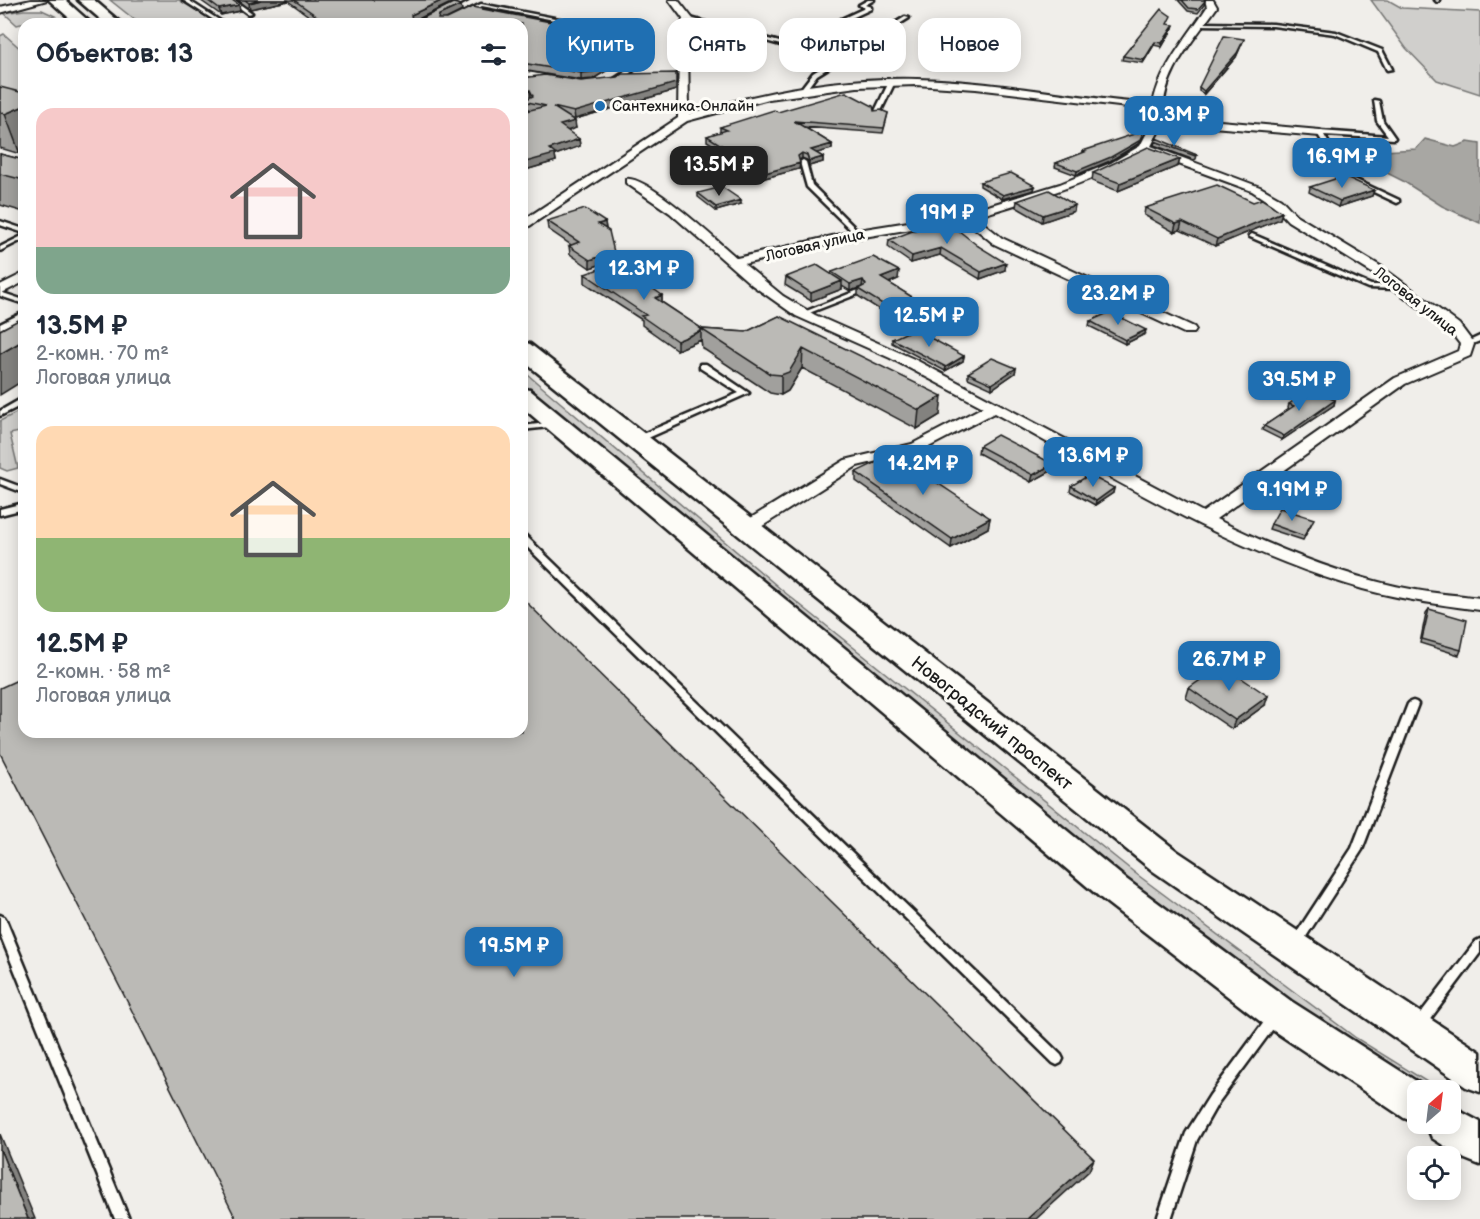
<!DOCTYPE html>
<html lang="ru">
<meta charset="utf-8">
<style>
body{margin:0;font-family:"Balsamiq Sans",sans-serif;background:#f2f2f3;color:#1f2937;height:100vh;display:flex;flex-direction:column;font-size:22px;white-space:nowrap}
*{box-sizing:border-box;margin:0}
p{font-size:20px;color:#747a83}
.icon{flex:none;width:33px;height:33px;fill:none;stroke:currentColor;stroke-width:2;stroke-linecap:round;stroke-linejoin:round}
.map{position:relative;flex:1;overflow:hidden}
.sheet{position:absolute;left:18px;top:18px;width:510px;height:720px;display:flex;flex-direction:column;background:#fff;border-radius:18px;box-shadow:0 3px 15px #0003}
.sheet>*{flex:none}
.hud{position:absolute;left:546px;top:18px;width:570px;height:54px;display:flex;gap:12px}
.needle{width:39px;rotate:28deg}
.tools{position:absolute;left:1407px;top:1080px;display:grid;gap:12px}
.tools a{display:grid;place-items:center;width:54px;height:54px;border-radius:12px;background:#fff;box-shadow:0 3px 15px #0003;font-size:30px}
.price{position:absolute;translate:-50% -51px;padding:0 14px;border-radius:12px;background:#1f6fb2;color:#fff;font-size:20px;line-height:39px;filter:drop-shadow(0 2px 3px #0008)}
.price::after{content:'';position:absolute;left:50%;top:36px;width:18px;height:14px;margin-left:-9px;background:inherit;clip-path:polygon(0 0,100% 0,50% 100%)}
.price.active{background:#222;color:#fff}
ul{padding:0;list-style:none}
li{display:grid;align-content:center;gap:12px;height:318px;padding:0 18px}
li span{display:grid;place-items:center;height:186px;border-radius:18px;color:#555}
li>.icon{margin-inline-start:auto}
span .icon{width:108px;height:108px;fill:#fffc;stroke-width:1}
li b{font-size:26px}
h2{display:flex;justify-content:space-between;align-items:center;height:72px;padding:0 18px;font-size:26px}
.tag{padding:0 21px;border-radius:18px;background:#fff;box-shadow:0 3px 15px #0003;font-size:21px;line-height:54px}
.tag.active{background:#1f6fb2;color:#fff}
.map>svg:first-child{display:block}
.green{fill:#d0cfcc;stroke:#767674;stroke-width:1.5}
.water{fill:#a8a7a3;stroke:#706f6d;stroke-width:1.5}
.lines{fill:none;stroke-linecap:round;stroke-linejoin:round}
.service-casing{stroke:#1c1c1c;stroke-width:5}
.minor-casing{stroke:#1c1c1c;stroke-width:4}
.primary-casing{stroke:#1c1c1c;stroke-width:5}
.service{fill:#fdfcf7;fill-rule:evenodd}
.minor{fill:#fdfcf7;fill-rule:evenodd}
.primary{fill:#fdfcf7;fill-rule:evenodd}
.wall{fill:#a1a09d;stroke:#1c1c1c;stroke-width:1.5}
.shaded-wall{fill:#83827f;stroke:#1c1c1c;stroke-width:1.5}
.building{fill:#bbbab6;stroke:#1c1c1c;stroke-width:1.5}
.poi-dot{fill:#1f6fb2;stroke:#fdfcf7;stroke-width:2}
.labels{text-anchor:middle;stroke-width:6;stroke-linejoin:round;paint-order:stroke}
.far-poi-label{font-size:15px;fill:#1c1c1c;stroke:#fdfcf7;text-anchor:start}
.far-street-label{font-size:15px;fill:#1c1c1c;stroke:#fdfcf7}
.street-label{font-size:18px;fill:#1c1c1c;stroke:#fdfcf7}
</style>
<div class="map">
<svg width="1480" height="1219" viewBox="0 0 1480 1219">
<rect width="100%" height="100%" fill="#f0eeea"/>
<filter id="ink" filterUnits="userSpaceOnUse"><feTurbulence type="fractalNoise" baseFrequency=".0167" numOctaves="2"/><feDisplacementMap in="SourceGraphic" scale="12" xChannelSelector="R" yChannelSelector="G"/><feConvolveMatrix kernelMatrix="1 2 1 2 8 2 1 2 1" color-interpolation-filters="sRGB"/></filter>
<g filter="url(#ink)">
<!-- green -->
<path class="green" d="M110 0H179L211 19V24H140Z
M1371 0H1388L1402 8 1480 12V94L1437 80 1406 48Z
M24 10H42L55 16 17 25 4 13Z
M4 34 24 52V100H0V36Z
M522 370 783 591 1135 873 1356 1038 1440 1090H1418L1151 911 701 541 522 387Z
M24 409V431L10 434 18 468 7 471 0 468V421Z"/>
<!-- water -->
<path class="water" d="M1425 139 1455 147 1468 142 1480 144V223L1442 206 1403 181 1377 168 1373 155 1383 151 1416 149Z"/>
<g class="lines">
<defs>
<path id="service" d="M183 0H188L225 24H220Z
M229 0H234L252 13 248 14Z
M462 0H468L449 10 445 9Z
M868 0H874L865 5 871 7V9L792 46 797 47V48L795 49 686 19 690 18 787 44 865 8 859 5Z
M1435 0H1439V1L1437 2Z
M481 4 643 35 645 36 643 37 482 6 469 13 465 12Z
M905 17 909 18 817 75 805 91H801L800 90 813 73Z
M1201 23 1273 24 1336 32 1382 50 1392 69 1387 70 1378 52 1335 34 1273 26 1199 25V23Z
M646 58 650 59 618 81H614V79Z
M522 71 549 76 552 78 549 80 522 75Z
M892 80 895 82 880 113 875 114 874 113 889 82Z
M1374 100 1379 101 1383 121 1395 138 1394 139 1324 135 1348 176 1399 200V202L1397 203 1344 178 1317 133 1320 131 1388 136 1377 121Z
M803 160 806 162 812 185 860 233V235H856L807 187 800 162Z
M0 221 24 229V233L0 225Z
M1252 234 1371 285H1397L1400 287 1397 289 1368 288 1250 237 1249 236Z
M24 235V239L0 251V247Z
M861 289 864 291 863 292 804 315 802 316 799 314Z
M0 292 24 300V304L0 296Z
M24 312V317L0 329V324Z
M1480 336V341L1467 346 1463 344Z
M700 364H706L749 393 639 442H633L632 440 633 438 739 393 700 368Z
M21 399H24V404L0 416V411Z
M555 422H558V426L522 430V426Z
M0 479 24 488V493L0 484Z
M24 503V509L0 515V509Z
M522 534 525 535 1061 1055 1063 1059 1061 1063 1057 1065 1053 1063 522 542Z
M1413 701 1416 702 1418 704 1362 850 1300 946 1296 948 1292 946 1290 943 1292 940 1352 848 1408 704 1410 702Z
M0 915 4 917 6 920 129 1219H115L0 934Z
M1480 939V953L1422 1030 1418 1031 1414 1030 1412 1026 1414 1022 1476 941Z
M1274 1013 1278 1014 1280 1018 1278 1022 1218 1103 1197 1140 1171 1219H1157L1186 1133 1210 1095 1270 1014Z"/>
<path id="minor" d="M31 0H47L0 13V7Z
M669 0H678L693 19 688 38 689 114C763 91 840 77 917 79 996 81 1074 98 1153 104 1160 67 1187 38 1207 7L1205 0H1213L1217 7C1195 39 1160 75 1164 116L1320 130 1325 133 1320 136 1163 123 1151 146 1260 187 1281 199 1296 215 1382 267 1459 324 1474 344 1470 356 1405 384 1216 519C1279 550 1347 578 1416 590 1437 594 1459 595 1480 598V610C1435 604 1390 598 1346 584 1221 546 1108 475 994 413L923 450 857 466 753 532H741L739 528 741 524 845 460 912 444 983 407 890 358 796 316 752 285 670 213 626 183V179C647 175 719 243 737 258L858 230 965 213 1060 184 1111 163 1140 146 1154 119 1153 110 976 89 916 85 857 87 769 99 687 121 522 231V221L678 118 679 38 683 19ZM1146 152 1252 191 1273 205 1288 221 1372 273 1449 330 1460 344 1458 351 1395 378 1203 512 914 359 815 315 783 296 744 264 858 238 965 220 994 244 1184 333H1194L1196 330 1194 327 1002 238 976 217C1034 199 1092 183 1146 152Z
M24 273V282L0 294V285Z"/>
<path id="primary" d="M49 0H65L92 24H76Z
M78 0H94L122 24H106Z
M522 342 530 344 1177 851 1480 1052V1092L1466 1087 1153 871 522 360Z
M522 388 530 390 1126 879 1291 1001 1430 1090H1418L1419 1124 1404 1118 1265 1025 1102 899 522 407Z
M1450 1106 1480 1122V1165L1465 1159 1432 1138 1426 1124H1450Z"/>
</defs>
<!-- service casing -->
<use href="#service" class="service-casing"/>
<!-- minor casing -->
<use href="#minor" class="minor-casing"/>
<!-- primary casing -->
<use href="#primary" class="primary-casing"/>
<!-- service -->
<use href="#service" class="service"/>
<!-- minor -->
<use href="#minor" class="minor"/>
<!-- primary -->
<use href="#primary" class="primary"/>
</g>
<!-- wall -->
<path class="wall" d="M200 0H232L239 5 240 11 221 15Z
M238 0H457L417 20H419L453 3 461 5 462 11 445 19H447L472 7 644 40 645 47 593 79 581 80 522 70V24H320L288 1 250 9Z
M1178 0H1205V1L1204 5 1198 13 1188 11Z
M1170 20 1168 24 1173 28 1162 47 1154 45 1143 63 1122 60 1123 56Z
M1244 39 1236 57 1204 94 1199 91V87Z
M522 70 524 78H522L581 81 676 90 575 119H572L576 128 567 131 579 139 580 146 555 155 556 161 522 171V112L532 110 524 108 523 101 531 97 522 100Z
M0 87 20 154 0 148Z
M874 111 888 113 883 133 804 127 832 144V149L816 153 823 157V162L809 166 807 160 802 158 799 160V169L765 178 707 141V136L721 132H720V127L778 112Z
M1142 137 1138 144 1110 161 1076 175 1055 167 1056 163 1083 153V151Z
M1155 141 1197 155 1196 159 1194 160 1154 145Z
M0 154 24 160V212L0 205Z
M1180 159 1178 166 1118 191 1092 181 1093 173Z
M980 182 1035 186 1034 190 1002 199 980 186Z
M1310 187 1374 190 1372 196 1338 207 1309 192Z
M698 193 741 204 716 211 698 197Z
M1017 201 1074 211 1042 222 1016 207Z
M1253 202 1282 212 1280 219 1215 246 1180 230 1174 232 1144 215 1145 208Z
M547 221 605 222 606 229 614 260 590 268 570 254 569 246 571 245 548 229Z
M889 240 978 246 1005 270 980 279 940 255 911 263 888 247Z
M832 272 898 279 889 283 917 300 916 308 891 317 858 296V289L861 287 850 291 842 286V289L811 301 785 285 786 277 831 274Z
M585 274 662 295V302L702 329 746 332 779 316 940 415 917 429 802 368 788 391 781 395 770 393 702 348 701 340 677 350 642 325V320L585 283Z
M1090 321 1145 334 1125 344 1089 326Z
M892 339 964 356 963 361 945 371 892 343Z
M1016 368 1015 373 992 389 968 378V373Z
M1335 400 1334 405 1282 440 1262 430 1264 426 1289 409 1288 408 1289 404Z
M979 446 1053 464 1051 471 1031 482 978 453Z
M856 472 990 518 988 528 951 548 856 481Z
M1071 486 1114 488 1113 493 1095 505 1070 491Z
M1312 523 1303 540 1269 529 1271 524Z
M1429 609 1461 650 1459 655 1420 643 1426 613Z
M1189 688 1265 705 1232 729 1186 698Z"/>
<!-- shaded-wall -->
<path class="shaded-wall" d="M261 0H288V1L250 9 249 3Z
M443 0H457L412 22 411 15Z
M239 5 240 11 221 15 219 9Z
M461 5 462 11 440 22 438 19 439 15Z
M1174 25 1173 28 1162 47V43Z
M1244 39 1236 57 1204 94V91Z
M644 40 645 47 593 79 581 80V73Z
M1155 42 1154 45 1143 63 1144 60Z
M676 73V90L575 119 574 112Z
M530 90 531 97 522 100V93Z
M24 106V152L20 154 5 114Z
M575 121 576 128 560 133V125Z
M1143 133 1138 144 1110 161 1076 175 1077 171Z
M579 139 580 146 555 155 556 161 522 171V163L549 149Z
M832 144V149L810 155 811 150Z
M802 153V158L798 161V156Z
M823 157V162L809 166V161Z
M1180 159 1178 166 1118 191 1120 183Z
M800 163 799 169 765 178V173Z
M1035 186 1034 190 1002 199 1003 195Z
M1374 190 1372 196 1338 207 1340 201Z
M741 200V204L716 211V207Z
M1075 205 1074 211 1042 222 1043 215Z
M1282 212 1280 219 1215 246 1217 239Z
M605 222 606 230 598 224Z
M1182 222 1180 230 1174 232 1176 224Z
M941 248 940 255 911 263 912 256Z
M614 252V260L590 268V260Z
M1006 263 1005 270 980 279 981 272Z
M899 271 898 279 881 286V278Z
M863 280 862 287 850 291V284Z
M842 281V289L811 301V293Z
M662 295V304L655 298Z
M917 300 916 308 891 317 892 310Z
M1146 330 1145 334 1125 344V340Z
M701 331V340L677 350V341Z
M24 340V380L0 395V354Z
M803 349 802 368 788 391 781 395V375Z
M964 356 963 361 945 371 946 367Z
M1016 368 1015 373 992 389V384Z
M942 396 940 415 917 429 919 410Z
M1335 400 1334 405 1282 440 1284 436Z
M1053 464 1051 471 1031 482 1033 475Z
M1114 488 1113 493 1095 505 1096 501Z
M990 518 988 528 951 548 952 539Z
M1268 696 1265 705 1232 729 1235 720Z
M0 1134 35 1219H28L0 1149Z
M1094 1159 1089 1171 1036 1219H1027Z"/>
<!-- building -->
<path class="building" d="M207 0H232L239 5 219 9Z
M245 0H261L249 3Z
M294 0H443L411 15 412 20H419L453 3 461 5 439 15 438 19H447L472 7 644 40 593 72 581 73 522 63V24H328Z
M1182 0H1205V1L1198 9 1189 8Z
M1161 9 1171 16 1167 24 1174 25 1162 43 1155 42 1144 60 1123 56Z
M1224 36 1244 39 1237 53 1204 91 1199 87Z
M676 73V83L574 112 553 107 575 121 560 125 579 139 549 149 555 154 522 163V112L546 106 523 101 533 96 530 90 522 93V78L545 75 581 81 617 77 622 74Z
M0 87 24 93V106L5 114 0 112Z
M846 92 873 106 874 111 881 110 888 113 884 128 794 121 832 144 811 150 823 157 809 161 807 155 802 153 798 156 800 163 765 173 707 136 727 130 720 127 774 110 778 112Z
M1140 132 1143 133 1139 141 1111 157 1077 171 1056 163 1085 152 1083 151Z
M1156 138 1197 155 1195 156 1155 141Z
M1148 147 1180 159 1120 183 1093 173Z
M0 154 24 160V180L0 174Z
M1011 173 1035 186 1003 195 980 182Z
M1344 176 1374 190 1340 201 1310 187Z
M1217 185 1253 202 1262 199 1282 212 1217 239 1182 222 1176 224 1145 208Z
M722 187 741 200 716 207 698 193Z
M1049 190 1075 205 1043 215 1017 201Z
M585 209 605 222 598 224 609 231 614 252 590 260 569 246 579 242 547 221Z
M944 219 978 246 1006 263 981 272 941 248 912 256 889 240Z
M873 257 899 271 881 278 917 300 892 310 858 289 866 285 863 280 850 284 832 272Z
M616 263 662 295 655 298 704 330 701 329V331L677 341 641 316 646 315 585 274Z
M817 265 842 281 811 293 786 277Z
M1110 312 1146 330 1125 340 1090 321Z
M779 316 942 396 919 410 803 349 789 372 781 375 770 374 701 329 746 332Z
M24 317V340L0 354V330Z
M914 329 964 356 946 367 892 339Z
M992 358 1016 368 992 384 968 373Z
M1309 390 1335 400 1284 436 1264 426 1294 406 1289 404Z
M997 435 1053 464 1033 475 979 446Z
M894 454 990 518 952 539 856 472Z
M1089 475 1114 488 1096 501 1071 486Z
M1280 508 1314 519 1304 536 1271 524Z
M522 598 1094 1159 1027 1219H236L129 1005 0 753V688L24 677V732H522Z
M1429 609 1467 620 1461 650 1422 639Z
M1222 665 1268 696 1235 720 1189 688Z
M0 1149 28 1219H0Z"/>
</g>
<!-- markers -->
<circle class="poi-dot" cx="600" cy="106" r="6"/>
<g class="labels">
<!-- far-poi labels -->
<g class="far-poi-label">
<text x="612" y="111">Сантехника-Онлайн</text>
</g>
<!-- far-street labels -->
<g class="far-street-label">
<text transform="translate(815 245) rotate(-13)" y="5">Логовая улица</text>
<text transform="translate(1416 301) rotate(38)" y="5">Логовая улица</text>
</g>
<!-- street labels -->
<g class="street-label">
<text transform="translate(992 723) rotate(39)" y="6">Новоградский проспект</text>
</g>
</g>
</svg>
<div class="tools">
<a><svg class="needle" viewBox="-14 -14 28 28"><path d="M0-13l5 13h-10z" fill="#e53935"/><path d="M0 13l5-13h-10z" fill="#747a83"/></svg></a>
<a><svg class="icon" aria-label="locate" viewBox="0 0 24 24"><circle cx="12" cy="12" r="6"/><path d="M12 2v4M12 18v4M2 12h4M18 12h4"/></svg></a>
</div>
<b class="price" style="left:1174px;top:147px">10.3M ₽</b>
<b class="price" style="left:1342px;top:189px">16.9M ₽</b>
<b class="price active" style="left:719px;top:197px">13.5M ₽</b>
<b class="price" style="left:947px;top:245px">19M ₽</b>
<b class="price" style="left:644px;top:301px">12.3M ₽</b>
<b class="price" style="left:1118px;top:326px">23.2M ₽</b>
<b class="price" style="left:929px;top:348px">12.5M ₽</b>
<b class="price" style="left:1299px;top:412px">39.5M ₽</b>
<b class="price" style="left:1093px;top:488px">13.6M ₽</b>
<b class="price" style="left:923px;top:496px">14.2M ₽</b>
<b class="price" style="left:1292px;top:522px">9.19M ₽</b>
<b class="price" style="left:1229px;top:692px">26.7M ₽</b>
<b class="price" style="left:514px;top:978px">19.5M ₽</b>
<div class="hud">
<a class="tag active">Купить</a>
<a class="tag">Снять</a>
<a class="tag">Фильтры</a>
<a class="tag">Новое</a>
</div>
<section class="sheet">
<h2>Объектов: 13<svg class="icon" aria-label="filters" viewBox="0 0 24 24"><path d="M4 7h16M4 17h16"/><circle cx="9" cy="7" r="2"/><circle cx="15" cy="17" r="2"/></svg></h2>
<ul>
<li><span style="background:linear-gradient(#f6c9c9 75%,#7fa58c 0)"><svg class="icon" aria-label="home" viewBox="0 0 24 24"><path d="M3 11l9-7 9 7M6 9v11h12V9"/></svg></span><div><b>13.5M ₽</b><p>2-комн. · 70 m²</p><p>Логовая улица</p></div></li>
<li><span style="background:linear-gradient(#ffd9b3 60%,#8fb573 0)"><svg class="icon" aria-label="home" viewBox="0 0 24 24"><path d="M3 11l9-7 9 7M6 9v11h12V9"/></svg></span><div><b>12.5M ₽</b><p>2-комн. · 58 m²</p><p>Логовая улица</p></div></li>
</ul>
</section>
</div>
